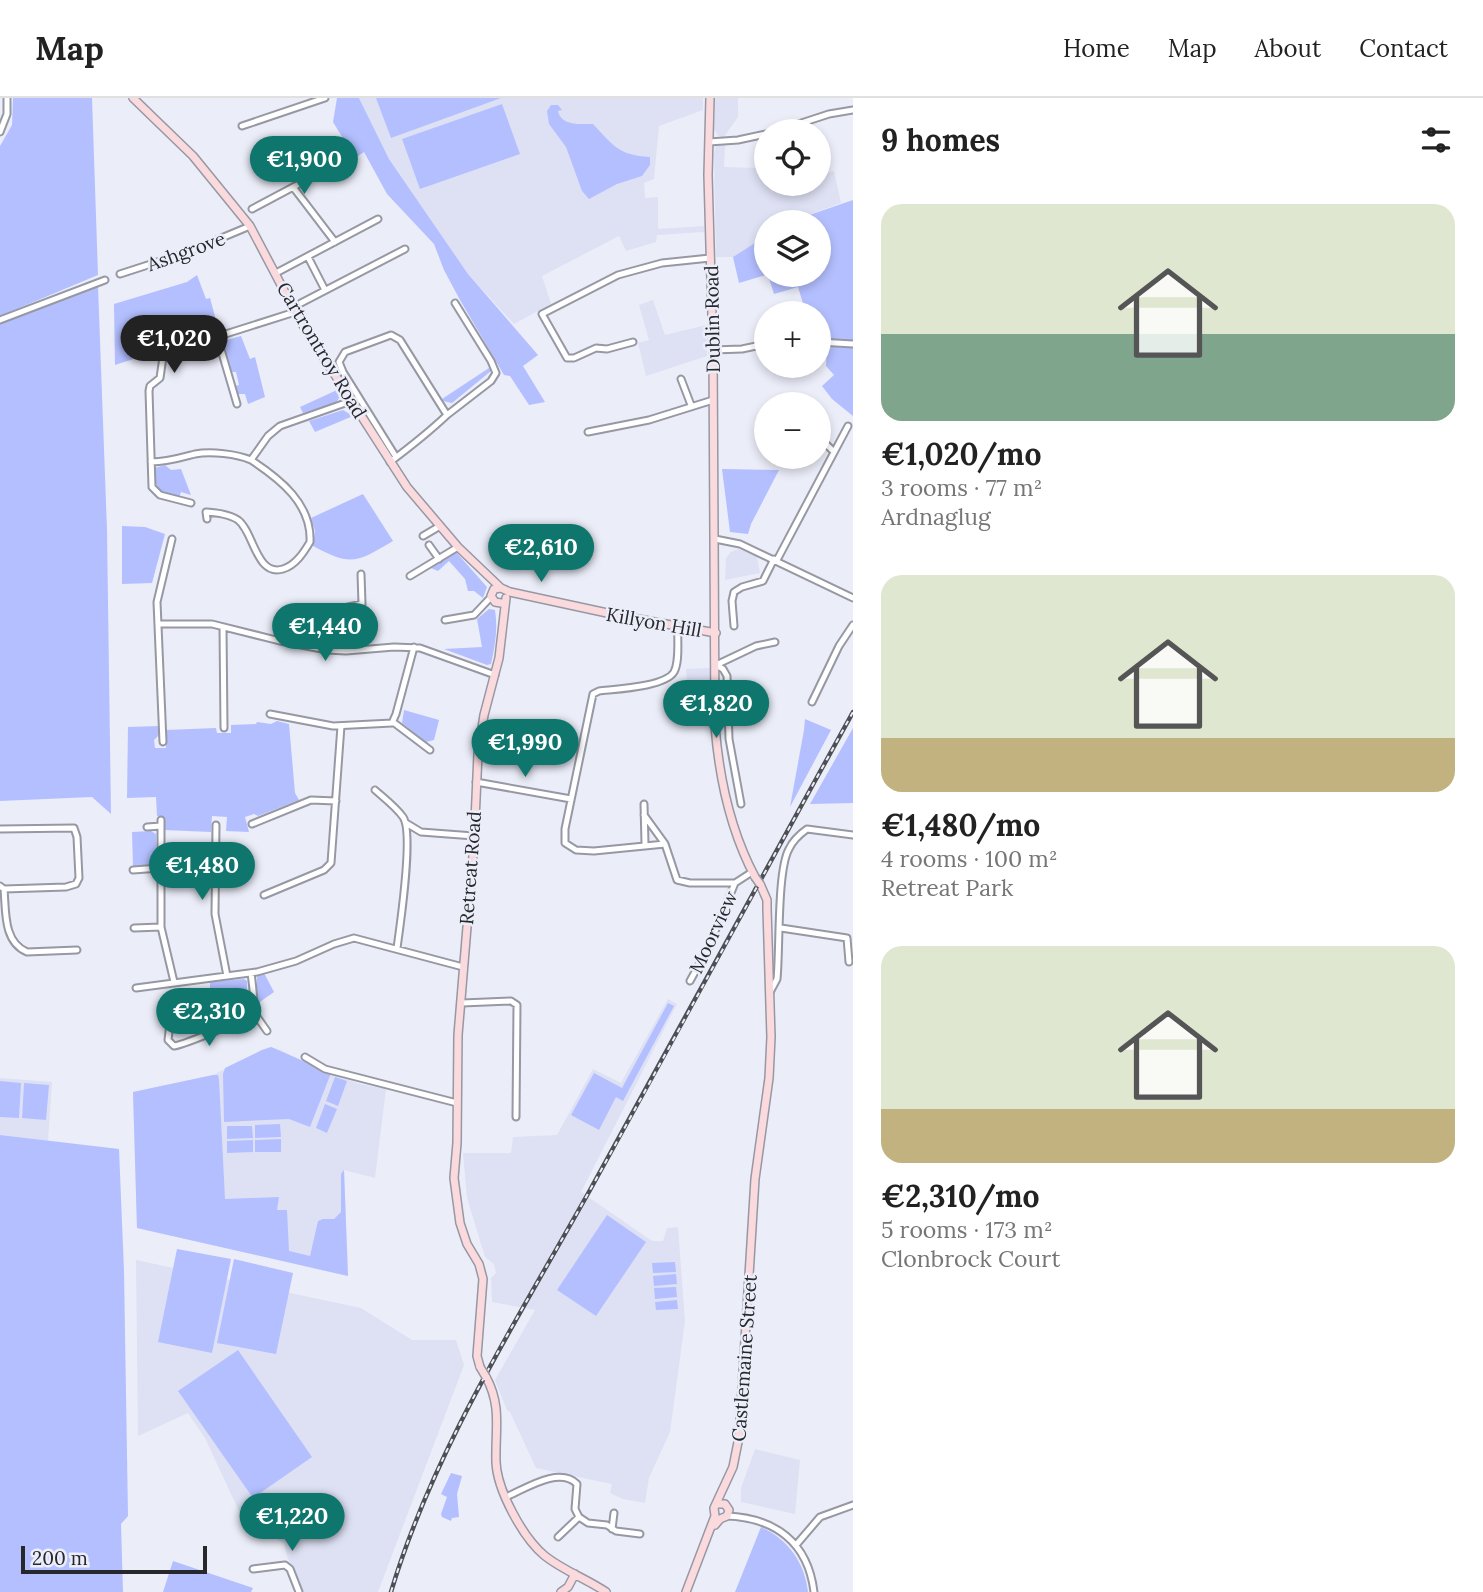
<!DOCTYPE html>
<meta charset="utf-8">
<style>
body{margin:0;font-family:Lora,serif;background:#f2f2f2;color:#222;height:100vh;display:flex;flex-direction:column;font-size:26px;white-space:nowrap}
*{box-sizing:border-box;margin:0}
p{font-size:23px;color:#767676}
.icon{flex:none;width:38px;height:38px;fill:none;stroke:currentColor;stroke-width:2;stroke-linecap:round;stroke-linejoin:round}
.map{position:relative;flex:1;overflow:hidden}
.details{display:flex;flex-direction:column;background:#fff;width:630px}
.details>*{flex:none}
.tools{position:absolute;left:754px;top:21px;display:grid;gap:14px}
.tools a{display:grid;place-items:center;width:77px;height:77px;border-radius:50%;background:#fff;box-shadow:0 4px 10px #0003;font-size:35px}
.scale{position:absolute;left:21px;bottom:18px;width:186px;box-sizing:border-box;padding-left:7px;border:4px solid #27282c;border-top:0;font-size:19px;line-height:24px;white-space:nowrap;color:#27282c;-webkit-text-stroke:5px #ebedf9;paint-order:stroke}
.price{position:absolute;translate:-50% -60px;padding:0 16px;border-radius:24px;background:#0f766e;color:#fff;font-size:23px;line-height:46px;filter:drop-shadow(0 2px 4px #0008)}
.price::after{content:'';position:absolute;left:50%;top:42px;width:21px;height:16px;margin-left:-10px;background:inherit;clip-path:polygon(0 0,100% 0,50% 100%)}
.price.selected{background:#222;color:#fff}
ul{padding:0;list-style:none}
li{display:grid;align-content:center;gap:14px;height:371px;padding:0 28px}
li span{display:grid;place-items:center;height:217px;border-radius:21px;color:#555}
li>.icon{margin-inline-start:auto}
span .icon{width:126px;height:126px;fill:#fffc;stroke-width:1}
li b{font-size:30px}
h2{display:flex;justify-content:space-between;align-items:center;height:84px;padding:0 28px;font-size:30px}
header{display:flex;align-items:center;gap:42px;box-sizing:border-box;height:98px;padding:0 35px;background:#fff;border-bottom:2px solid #e0e0e0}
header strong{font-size:33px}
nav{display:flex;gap:38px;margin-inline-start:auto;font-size:24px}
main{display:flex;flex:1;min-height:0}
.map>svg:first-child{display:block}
.built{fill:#dee1f4}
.green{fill:#b4bfff}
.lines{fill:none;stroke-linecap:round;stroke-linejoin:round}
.street-casing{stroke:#9698a3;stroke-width:9}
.secondary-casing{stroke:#9698a3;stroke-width:10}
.street{stroke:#fff;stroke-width:5}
.secondary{stroke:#fbdade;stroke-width:7}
.rail-casing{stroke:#4d4f54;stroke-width:4.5}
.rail{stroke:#ebedf9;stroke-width:2;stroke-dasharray:5;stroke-linecap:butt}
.secondary-bridge-casing{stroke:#9698a3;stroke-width:10;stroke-linecap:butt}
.secondary-bridge{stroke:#fbdade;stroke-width:7}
.labels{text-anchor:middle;stroke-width:5;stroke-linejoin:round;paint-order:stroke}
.street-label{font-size:19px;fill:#27282c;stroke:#ebedf9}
</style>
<header>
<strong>Map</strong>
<nav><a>Home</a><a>Map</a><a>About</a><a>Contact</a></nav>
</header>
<main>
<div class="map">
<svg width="853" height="1494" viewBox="0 0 853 1494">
<rect width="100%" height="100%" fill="#ebedf9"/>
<!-- built -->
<path class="built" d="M359 0H703V12L659 28 654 81 644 85 645 100 658 99V131L704 128V134L657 137 656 144 626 153 619 138 542 178 551 206 514 226 468 176 389 61Z
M715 0H738V19L724 39 718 38 714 31Z
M725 47 724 69 757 70V72H766V69V86H819V76L834 73 841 105 789 124H766V138L733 159H716L714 56 716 48Z
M653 202 665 237 706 227 707 258 646 278 638 245 649 242 639 207Z
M739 451 757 459 760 475 725 482 726 460 731 454Z
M711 570 710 608 689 611 686 571Z
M668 901 677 906 581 1094 652 1143H663L667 1130 678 1129 685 1223 670 1334 649 1380 645 1405 623 1401 610 1395 612 1386 536 1370 510 1314 507 1312 495 1282 535 1212 492 1204 491 1180 496 1175 494 1166 485 1159 467 1100 463 1055H511L513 1039 557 1037 593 971 621 985Z
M271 949 281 952 317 971 360 986 386 991 375 1080 344 1072 348 1178 137 1130 133 994 213 977 262 952Z
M0 980 52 984 48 1043 0 1037Z
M136 1162 361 1210 412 1242H456L464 1267 378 1494H302L287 1458 284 1445 245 1426 205 1340 188 1315 138 1338Z
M755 1351 800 1362 795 1416 741 1404V1390Z"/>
<!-- green -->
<path class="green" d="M13 0H92L98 177 0 218V48L12 27Z
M337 0H359L389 61 468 176 538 257 523 268 545 304 529 307 510 278 504 277 460 202 444 172 434 146 387 96 364 54 355 60 333 24Z
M376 0H501L391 40Z
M502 6 520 56 420 91 402 41Z
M551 7H558L562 12 558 13C561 28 580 26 593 26 614 48 618 57 650 59V67L642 78 617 86 589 101 582 93 566 49 549 26 547 13Z
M853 102V244L819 242V215H806L798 189 774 196 768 177H819V124H789Z
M766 138V177L739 185 733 159Z
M197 177 206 201 210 200 219 233 115 267 114 206 187 184Z
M98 188 107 432 111 716 92 699 0 703V225Z
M241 238 250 261 255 259 265 299 248 306 245 296H237L235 288 239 287 236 274H231L222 246 226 242Z
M827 248 853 250V318L832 301 822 288 834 277 826 268Z
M489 270 491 273 452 305 443 303 442 301Z
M337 292 339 300 336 305 303 315 300 309Z
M343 312 353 318 315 334 309 323Z
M165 367 171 372 181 371 191 397 181 394 179 400 159 393 155 388V370Z
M722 371 779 372 751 426 748 436 730 434Z
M363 396 393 443C357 464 352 469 313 448L315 433 311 420Z
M122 428 145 429 165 436 152 485 122 486Z
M456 454 487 489 483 500 474 493H468L465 481 449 463 438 473 431 470Z
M489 511 495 512C498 531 495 548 491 566L487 567 444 551 482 549 477 521Z
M404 612 439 622 434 642 426 644 402 625Z
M805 621 831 632 790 709 804 632Z
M277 623 289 626 295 695 299 702 258 718 254 716 245 719 249 734 226 733 227 719 212 718 211 734 164 732V719L157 718 156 699 127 700 128 629 159 628V637L154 642 155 650H166V632L216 630 217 635H231V627L256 626 257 624 271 626Z
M853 630V705L810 706Z
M151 733 156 736 157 765 154 767 133 768 132 734Z
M264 875 274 894 257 906V879Z
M244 881 247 883V912L198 937 199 907 210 905V884Z
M668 905 674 908 623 1003 616 999 599 1032 571 1017 594 975 622 990Z
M271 949 331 975 310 1029 289 1021 224 1024 223 976 225 970 262 952Z
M213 977H218L219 982 225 1101 279 1099 277 1112H287L289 1153 310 1158 318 1123 323 1121H334L341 1114V1076L344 1072 348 1178 137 1130 133 994Z
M335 979 347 983 338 1008 326 1003Z
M0 983 21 985 19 1020 0 1019Z
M24 985 49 987 46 1022 22 1020Z
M325 1006 337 1011 327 1035 316 1030Z
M280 1026 281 1039 255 1040V1027Z
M227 1028H252L253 1040 227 1041Z
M0 1037 119 1051 124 1173 128 1418 121 1426 123 1494H0Z
M281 1041V1054H255V1042Z
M253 1042V1054L227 1055V1043Z
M607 1117 646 1144 596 1218 557 1192Z
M177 1151 231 1161 212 1255 158 1244Z
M234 1161 293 1175 276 1256 217 1245Z
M675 1164 676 1174 653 1175 652 1165Z
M676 1176 677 1186 654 1188 653 1178Z
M676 1189 677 1199 655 1201 654 1190Z
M677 1202 678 1211 656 1212 655 1204Z
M238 1252 312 1359 253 1400 178 1293Z
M451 1375 462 1378 457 1396 459 1419 452 1420 451 1423 442 1419 441 1416 447 1399 441 1396Z
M761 1429C788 1441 805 1465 808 1494H735Z
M173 1463 253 1490 251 1494H163Z"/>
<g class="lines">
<defs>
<path id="street" d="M242 28 325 0
M777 33 829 16 853 12
M0 34 7 16V0
M709 44 738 42 766 36
M293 89 335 144
M252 111 344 62
M308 159 325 192
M276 175 378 121
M120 176 188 154 250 128
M301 205 405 151
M0 222 105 182
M217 238 237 306
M633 244 607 251 596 250 574 260H567L542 216 618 177 662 165 710 160
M819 244 853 246
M713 252 742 251 766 246
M681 281 691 307
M447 317 491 283 496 275 491 263 455 205
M588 334 649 322 713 302
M819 339 834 354
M151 364C167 364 180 360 195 356 211 353 237 356 251 362
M390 364C410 349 429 334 447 317L400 242 391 237 345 254 339 264 343 274 396 359
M191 405 160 397 152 389 149 293 150 288 160 280 163 259 172 253 295 214
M207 421 206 414C217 415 229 416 238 422 254 434 256 479 283 471 296 467 304 454 310 444 312 406 280 381 251 362L268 338 280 328 351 303
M423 438 440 428
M715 441 740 446 853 500
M429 447 439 461
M777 462 848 328
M410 478 458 449
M445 522 474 517 491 499
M158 526H212L280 543 327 552 346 553 394 549 420 550 495 577
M734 528 732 503 734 494 742 489 763 483 774 461
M223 529 224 630
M346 540H356
M346 553 344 512 348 509 362 506 361 476
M812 604 839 548 853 527
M270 616 333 628 392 625 396 616 414 549
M393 624 430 652
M163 644 157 504 172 441
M476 684 571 701
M375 692C384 700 396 709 403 719 414 735 400 828 397 850
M644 706 645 746
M741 706 729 641 727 578 723 571 716 567 756 548 775 544
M644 717 665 746 677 782 690 785H735
M161 722V829L174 884
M406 725 421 734 474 738
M252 726 311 702 336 703
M216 727 215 816 227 878
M147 729 161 728
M0 731 74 730 77 739 79 780 76 786 66 789 4 791 0 788
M665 746 594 753 576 752 565 745V731L593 596 599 593C615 591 665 589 674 574 680 563 677 543 678 529
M133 772 160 770
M4 791C6 813 3 844 27 854L77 852
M264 797 324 772 331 765 341 628
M134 830 161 829
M781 830 847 840 849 864
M690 883 708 850 735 785 752 774
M136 890 257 874 296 863 334 846 354 840 463 869
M770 894 777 881C780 851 777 772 789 751 793 742 800 736 807 731L853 737
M173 900 168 942 174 948C185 946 246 922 252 914 256 909 252 883 251 875
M462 905 511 903 517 907 516 1019
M253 913 267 933
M305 959 325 971 457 1005
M506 1399C525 1391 559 1368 577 1386L575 1411 579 1419 588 1425 607 1427 616 1433 640 1436
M727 1418C775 1420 808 1444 814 1494
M612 1431 614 1415
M558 1439 579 1419
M796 1447 820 1419 853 1407
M253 1471 285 1467 290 1471 299 1494"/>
<path id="secondary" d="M133 0 193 58 250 128 299 221 407 389 458 449 501 490 510 494 621 518 716 535
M710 0 708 77 713 252 715 628C719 678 731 734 755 779
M501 505 495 504 491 498 494 491 501 490
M480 1269 477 1258 483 1181 479 1166 467 1146 460 1125 454 1080 457 1045 458 937 474 745 478 656 484 617 499 560 506 500
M486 1279C502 1308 495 1332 496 1364 497 1392 523 1440 545 1458 564 1473 587 1481 606 1494
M715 1427 720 1421 727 1418 729 1412 725 1406H717
M561 1494 568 1489 575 1476
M686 1494 715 1418 714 1410 733 1369 739 1339 755 1081 769 980 771 939 767 811V802L760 786"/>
</defs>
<!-- street casing -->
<use href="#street" class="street-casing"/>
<!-- secondary casing -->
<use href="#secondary" class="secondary-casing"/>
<!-- street -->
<use href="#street" class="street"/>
<!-- secondary -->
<use href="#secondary" class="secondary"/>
<defs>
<path id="rail" d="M391 1494C433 1353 519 1219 590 1092 679 933 765 773 853 614"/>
</defs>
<!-- rail casing -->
<use href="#rail" class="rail-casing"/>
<!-- rail -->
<use href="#rail" class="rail"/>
<defs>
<path id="secondary-bridge" d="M755 779 760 786
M480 1269 486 1279"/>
</defs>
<!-- secondary-bridge casing -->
<use href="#secondary-bridge" class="secondary-bridge-casing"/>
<!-- secondary-bridge -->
<use href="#secondary-bridge" class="secondary-bridge"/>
</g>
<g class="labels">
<!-- street labels -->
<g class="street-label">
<text transform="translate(186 153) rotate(-20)" y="7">Ashgrove</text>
<text transform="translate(712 221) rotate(-91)" y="7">Dublin Road</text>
<text transform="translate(322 252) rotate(59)" y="7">Cartrontroy Road</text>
<text transform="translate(654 524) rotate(10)" y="7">Killyon Hill</text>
<text transform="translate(470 770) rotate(-86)" y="7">Retreat Road</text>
<text transform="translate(713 834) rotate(-65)" y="7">Moorview</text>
<text transform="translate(744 1260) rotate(-86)" y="7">Castlemaine Street</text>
</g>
</g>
</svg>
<div class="tools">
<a><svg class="icon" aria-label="locate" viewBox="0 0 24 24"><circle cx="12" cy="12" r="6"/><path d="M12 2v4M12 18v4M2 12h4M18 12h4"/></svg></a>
<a><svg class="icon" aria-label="layers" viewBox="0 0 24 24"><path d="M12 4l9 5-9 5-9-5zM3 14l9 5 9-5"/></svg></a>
<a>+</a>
<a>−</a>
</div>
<div class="scale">200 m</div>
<b class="price" style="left:304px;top:98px">€1,900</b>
<b class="price selected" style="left:174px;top:277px">€1,020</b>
<b class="price" style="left:541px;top:486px">€2,610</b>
<b class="price" style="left:325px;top:565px">€1,440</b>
<b class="price" style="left:716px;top:642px">€1,820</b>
<b class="price" style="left:525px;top:681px">€1,990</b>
<b class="price" style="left:202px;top:804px">€1,480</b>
<b class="price" style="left:209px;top:950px">€2,310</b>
<b class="price" style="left:292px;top:1455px">€1,220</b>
</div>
<section class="details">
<h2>9 homes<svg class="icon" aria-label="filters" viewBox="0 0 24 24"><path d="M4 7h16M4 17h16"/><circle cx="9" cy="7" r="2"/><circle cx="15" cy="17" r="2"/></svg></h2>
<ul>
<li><span style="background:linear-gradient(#dfe7d0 60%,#7fa58c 0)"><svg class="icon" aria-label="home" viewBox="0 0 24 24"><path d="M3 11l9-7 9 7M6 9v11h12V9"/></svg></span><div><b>€1,020/mo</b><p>3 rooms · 77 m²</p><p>Ardnaglug</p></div></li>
<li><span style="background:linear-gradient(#dfe7d0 75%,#c2b280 0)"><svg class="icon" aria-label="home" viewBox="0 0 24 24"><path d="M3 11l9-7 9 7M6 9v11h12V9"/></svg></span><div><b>€1,480/mo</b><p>4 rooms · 100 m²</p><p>Retreat Park</p></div></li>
<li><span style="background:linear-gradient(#dfe7d0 75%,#c2b280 0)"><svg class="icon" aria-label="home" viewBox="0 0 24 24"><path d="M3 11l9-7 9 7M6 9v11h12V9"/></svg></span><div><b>€2,310/mo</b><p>5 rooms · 173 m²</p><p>Clonbrock Court</p></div></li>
</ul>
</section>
</main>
